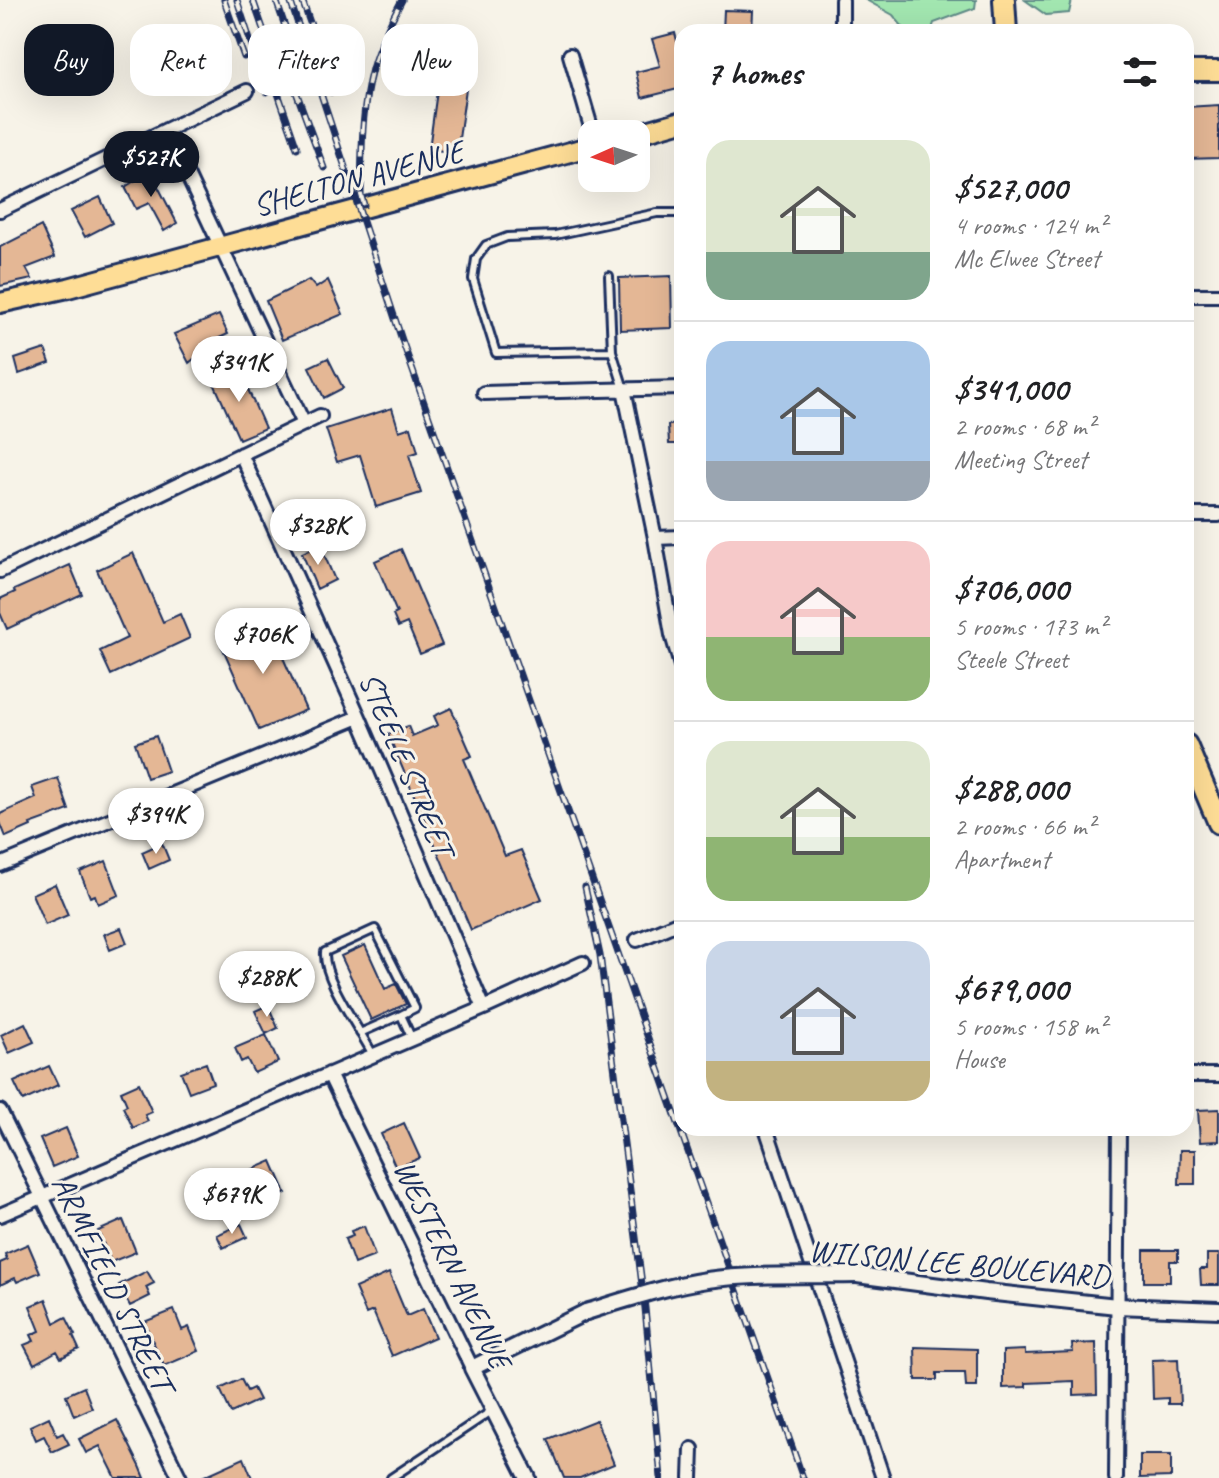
<!DOCTYPE html>
<meta charset="utf-8">
<style>
body{margin:0;font-family:Caveat,sans-serif;background:#f2f2f2;color:#202124;height:100vh;display:flex;flex-direction:column;font-size:30px;white-space:nowrap}
*{box-sizing:border-box;margin:0}
p{font-size:26px;color:#757577}
.icon{flex:none;width:44px;height:44px;fill:none;stroke:currentColor;stroke-width:2;stroke-linecap:round;stroke-linejoin:round}
.map{position:relative;flex:1;overflow:hidden}
.sheet{position:absolute;left:674px;top:24px;width:520px;height:1112px;display:flex;flex-direction:column;background:#fff;border-radius:24px;box-shadow:0 8px 32px #0002}
.sheet>*{flex:none}
.top-card{position:absolute;left:24px;top:24px;width:530px;height:72px;display:flex;gap:16px}
.needle{width:52px;rotate:267deg}
.buttons{position:absolute;left:578px;top:120px;display:grid;gap:16px}
.buttons a{display:grid;place-items:center;width:72px;height:72px;border-radius:16px;background:#fff;box-shadow:0 8px 32px #0002;font-size:40px}
.price{position:absolute;translate:-50% -68px;padding:0 18px;border-radius:28px;background:#fff;color:#222;font-size:26px;line-height:52px;filter:drop-shadow(0 2px 4px #0008)}
.price::after{content:'';position:absolute;left:50%;top:48px;width:24px;height:18px;margin-left:-12px;background:inherit;clip-path:polygon(0 0,100% 0,50% 100%)}
.price.on{background:#111827;color:#fff}
ul{padding:0;list-style:none}
li{display:flex;align-items:center;gap:24px;height:200px;padding:0 32px}
li+li{border-top:2px solid #e0e0e0}
li span{display:grid;place-items:center;flex:none;width:224px;height:160px;border-radius:24px;color:#555}
li>.icon{margin-inline-start:auto}
span .icon{width:96px;height:96px;fill:#fffc;stroke-width:1}
li b{font-size:34px}
h2{display:flex;justify-content:space-between;align-items:center;height:96px;padding:0 32px;font-size:34px}
.tag{padding:0 28px;border-radius:24px;background:#fff;box-shadow:0 8px 32px #0002;font-size:28px;line-height:72px}
.tag.on{background:#111827;color:#fff}
.map>svg:first-child{display:block}
.green{fill:#a2e6b0;stroke:#5e8a87;stroke-width:2}
.building{fill:#e4b795;stroke:#1b2f5e;stroke-width:2}
.lines{fill:none;stroke-linecap:round;stroke-linejoin:round}
.service-casing{stroke:#1b2f5e;stroke-width:12}
.minor-casing{stroke:#1b2f5e;stroke-width:18}
.tertiary-casing{stroke:#1b2f5e;stroke-width:20}
.primary-casing{stroke:#1b2f5e;stroke-width:24}
.trunk-casing{stroke:#1b2f5e;stroke-width:26}
.service{stroke:#f7f3e8;stroke-width:6}
.minor{stroke:#f7f3e8;stroke-width:12}
.tertiary{stroke:#f7f3e8;stroke-width:14}
.primary{stroke:#fedd96;stroke-width:18}
.trunk{stroke:#fedd96;stroke-width:20}
.rail-casing{stroke:#1b2f5e;stroke-width:7}
.rail{stroke:#f7f3e8;stroke-width:4;stroke-dasharray:12;stroke-linecap:butt}
.tertiary-bridge-casing{stroke:#1b2f5e;stroke-width:20;stroke-linecap:butt}
.tertiary-bridge{stroke:#f7f3e8;stroke-width:14}
.labels{text-anchor:middle;stroke-width:6;stroke-linejoin:round;paint-order:stroke}
.street-label{font-size:32px;fill:#1b2f5e;stroke:#f7f3e8}
</style>
<div class="map">
<svg width="1219" height="1478" viewBox="0 0 1219 1478">
<rect width="100%" height="100%" fill="#f7f3e8"/>
<filter id="ink" filterUnits="userSpaceOnUse"><feTurbulence type="fractalNoise" baseFrequency=".0125" numOctaves="2"/><feDisplacementMap in="SourceGraphic" scale="16" xChannelSelector="R" yChannelSelector="G"/><feConvolveMatrix kernelMatrix="1 2 1 2 8 2 1 2 1" color-interpolation-filters="sRGB"/></filter>
<g filter="url(#ink)">
<!-- green -->
<path class="green" d="M866 0H976L975 8 934 23 931 32H907L893 15Z
M1025 0H1072L1069 13 1046 15Z"/>
<!-- building -->
<path class="building" d="M724 10 753 11 752 32H723Z
M675 33 682 60V88L642 98 636 72 660 66 652 39Z
M441 62 469 67 457 153 429 149Z
M1219 105V158L1186 159V107Z
M150 171 177 223 164 231 149 203 136 209 125 187Z
M100 197 112 223 85 237 71 211Z
M41 226 55 257 26 268 32 279 0 286V247Z
M671 276 672 328 620 330 619 278Z
M309 280 316 288 328 280 343 314 282 340 266 301Z
M219 315 228 334 215 340 223 352 197 364 195 358 189 363 174 334Z
M45 349 50 363 19 374 15 359Z
M328 358 343 388 324 398 309 367Z
M239 369 265 428 239 439 213 381Z
M392 408 399 431 411 427 418 452 409 455 421 493 376 507 360 455 337 462 326 429Z
M682 424V444H669L668 425Z
M320 545 335 580 317 589 302 553Z
M401 549 442 645 420 654 407 623 398 627 393 615 397 613 375 561Z
M133 553 163 622 180 614 190 638 111 675 100 651 127 638 97 570Z
M70 565 82 594 7 629 0 613V599L15 592 14 590Z
M267 621 306 710 259 730 220 642Z
M451 708 472 756 464 759 505 856 521 850 542 899 471 930 388 734 408 726 412 736 438 725 434 716Z
M156 736 168 771 147 778 135 743Z
M58 778 69 810 30 824 31 826 6 837 0 822V814L36 798 32 787Z
M162 843 169 860 149 869 142 852Z
M106 861 119 895 98 904 95 895 90 897 80 872Z
M55 884 68 915 45 925 32 894Z
M121 928 127 943 110 950 104 934Z
M365 945 385 989 396 984 406 1004 371 1020 341 956Z
M268 1005 278 1028 266 1034 255 1011Z
M25 1023 34 1042 9 1053 1 1035Z
M266 1035 278 1062 254 1073 247 1059 241 1062 235 1048Z
M206 1063 213 1083 189 1092 181 1072Z
M49 1066 58 1085 23 1101 14 1082Z
M139 1083 152 1112 145 1115 148 1121 133 1128 123 1107 127 1105 121 1091Z
M1219 1109V1141L1200 1142 1198 1110Z
M404 1123 420 1158 396 1168 381 1134Z
M66 1128 78 1156 52 1167 40 1139Z
M1180 1150H1195V1184H1179Z
M272 1161 286 1193 257 1207 246 1184 237 1188 233 1178Z
M123 1220 136 1252 111 1262 98 1231Z
M241 1224 247 1237 223 1248 217 1235Z
M364 1226 375 1256 354 1264 345 1239 353 1236 351 1231Z
M28 1244 40 1272 17 1282 15 1278 0 1285V1263L7 1260 5 1254Z
M1144 1250H1178V1261H1170V1282H1144Z
M1207 1254H1219V1285H1201L1200 1269H1207Z
M147 1271 154 1283 146 1287 150 1296 130 1306 119 1285Z
M389 1273 407 1316 423 1309 435 1337 392 1356 373 1311 366 1314 355 1288Z
M46 1299 55 1323 66 1317 75 1335 73 1336 79 1349 61 1358 57 1351 34 1364 24 1345 34 1341 31 1335 40 1331 30 1306Z
M174 1310 182 1330 189 1327 199 1351 164 1366 144 1322Z
M1096 1343 1097 1394 1074 1395V1381L1026 1383V1387L1003 1388V1351L1025 1350V1354L1073 1352 1072 1344Z
M915 1347 977 1349V1387H966L965 1373H937V1380H916Z
M1178 1359 1180 1404H1168V1398L1153 1399 1152 1360Z
M241 1379 247 1391 253 1388 259 1400 231 1413 220 1389Z
M84 1387 92 1408 74 1416 66 1395Z
M49 1417 57 1436 63 1433 69 1444 52 1452 44 1436 36 1440 30 1426Z
M117 1420 140 1466 145 1478H116L100 1446 86 1453 79 1439Z
M596 1420 614 1464 580 1478H564L548 1439Z
M1140 1455H1171V1477L1140 1478Z
M244 1458 252 1478H200Z"/>
<g class="lines">
<defs>
<path id="service" d="M609 276 612 351
M624 389 612 351 496 353 473 279 476 259 486 245 507 237 555 235 657 213H682
M360 1033 401 1015
M373 1055C360 1029 323 980 325 952L375 929 415 1008 401 1015 412 1039
M391 1478 493 1410"/>
<path id="minor" d="M842 0V32
M570 55 593 134
M166 130 304 424
M0 210 247 91
M1186 295H1219
M624 389 655 538 672 635 682 669
M484 393 682 388
M241 454 359 717 484 1008
M1186 515H1219
M655 538 682 537
M0 571 320 416
M0 865 359 717
M637 940 682 921
M329 1074 472 1368
M1186 1075H1219
M0 1111 180 1478
M766 1128 883 1478
M0 1215 484 1008 583 963
M691 1478 692 1449
M1116 1478 1119 1128"/>
<path id="tertiary" d="M857 1275 986 1292 1117 1306 1219 1310
M528 1478 472 1368 586 1312"/>
<path id="primary" d="M1186 71H1219
M636 134 682 121
M0 303 68 288 592 146"/>
<path id="trunk" d="M1004 0 1006 32
M1186 745 1219 823"/>
</defs>
<!-- service casing -->
<use href="#service" class="service-casing"/>
<!-- minor casing -->
<use href="#minor" class="minor-casing"/>
<!-- tertiary casing -->
<use href="#tertiary" class="tertiary-casing"/>
<!-- primary casing -->
<use href="#primary" class="primary-casing"/>
<!-- trunk casing -->
<use href="#trunk" class="trunk-casing"/>
<!-- service -->
<use href="#service" class="service"/>
<!-- minor -->
<use href="#minor" class="minor"/>
<!-- tertiary -->
<use href="#tertiary" class="tertiary"/>
<!-- primary -->
<use href="#primary" class="primary"/>
<!-- trunk -->
<use href="#trunk" class="trunk"/>
<defs>
<path id="rail" d="M224 0 244 57
M237 0 267 92
M253 0 283 86
M276 0 303 79
M290 0 402 340 803 1478
M302 0 320 51 331 92
M287 67 324 168
M272 76 297 148
M364 205 361 195C362 153 361 110 372 69 379 45 390 22 402 0
M585 887 600 955 645 1308 661 1478"/>
</defs>
<!-- rail casing -->
<use href="#rail" class="rail-casing"/>
<!-- rail -->
<use href="#rail" class="rail"/>
<defs>
<path id="tertiary-bridge" d="M586 1312C625 1300 666 1286 707 1280 756 1273 807 1276 857 1275"/>
</defs>
<!-- tertiary-bridge casing -->
<use href="#tertiary-bridge" class="tertiary-bridge-casing"/>
<!-- tertiary-bridge -->
<use href="#tertiary-bridge" class="tertiary-bridge"/>
</g>
</g>
<g class="labels">
<!-- street labels -->
<g class="street-label">
<text transform="translate(358 178) rotate(-15)" y="11">SHELTON AVENUE</text>
<text transform="translate(407 764) rotate(67)" y="11">STEELE STREET</text>
<text transform="translate(959 1263) rotate(5)" y="11">WILSON LEE BOULEVARD</text>
<text transform="translate(453 1264) rotate(64)" y="11">WESTERN AVENUE</text>
<text transform="translate(113 1283) rotate(64)" y="11">ARMFIELD STREET</text>
</g>
</g>
</svg>
<div class="buttons">
<a><svg class="needle" viewBox="-14 -14 28 28"><path d="M0-13l5 13h-10z" fill="#e53935"/><path d="M0 13l5-13h-10z" fill="#757577"/></svg></a>
</div>
<b class="price on" style="left:151px;top:199px">$527K</b>
<b class="price" style="left:239px;top:404px">$341K</b>
<b class="price" style="left:318px;top:567px">$328K</b>
<b class="price" style="left:263px;top:676px">$706K</b>
<b class="price" style="left:156px;top:856px">$394K</b>
<b class="price" style="left:267px;top:1019px">$288K</b>
<b class="price" style="left:232px;top:1236px">$679K</b>
<div class="top-card">
<a class="tag on">Buy</a>
<a class="tag">Rent</a>
<a class="tag">Filters</a>
<a class="tag">New</a>
</div>
<section class="sheet">
<h2>7 homes<svg class="icon" aria-label="filters" viewBox="0 0 24 24"><path d="M4 7h16M4 17h16"/><circle cx="9" cy="7" r="2"/><circle cx="15" cy="17" r="2"/></svg></h2>
<ul>
<li><span style="background:linear-gradient(#dfe7d0 70%,#7fa58c 0)"><svg class="icon" aria-label="home" viewBox="0 0 24 24"><path d="M3 11l9-7 9 7M6 9v11h12V9"/></svg></span><div><b>$527,000</b><p>4 rooms · 124 m²</p><p>Mc Elwee Street</p></div></li>
<li><span style="background:linear-gradient(#a9c7e8 75%,#9aa5b1 0)"><svg class="icon" aria-label="home" viewBox="0 0 24 24"><path d="M3 11l9-7 9 7M6 9v11h12V9"/></svg></span><div><b>$341,000</b><p>2 rooms · 68 m²</p><p>Meeting Street</p></div></li>
<li><span style="background:linear-gradient(#f6c9c9 60%,#8fb573 0)"><svg class="icon" aria-label="home" viewBox="0 0 24 24"><path d="M3 11l9-7 9 7M6 9v11h12V9"/></svg></span><div><b>$706,000</b><p>5 rooms · 173 m²</p><p>Steele Street</p></div></li>
<li><span style="background:linear-gradient(#dfe7d0 60%,#8fb573 0)"><svg class="icon" aria-label="home" viewBox="0 0 24 24"><path d="M3 11l9-7 9 7M6 9v11h12V9"/></svg></span><div><b>$288,000</b><p>2 rooms · 66 m²</p><p>Apartment</p></div></li>
<li><span style="background:linear-gradient(#c9d6e8 75%,#c2b280 0)"><svg class="icon" aria-label="home" viewBox="0 0 24 24"><path d="M3 11l9-7 9 7M6 9v11h12V9"/></svg></span><div><b>$679,000</b><p>5 rooms · 158 m²</p><p>House</p></div></li>
</ul>
</section>
</div>
